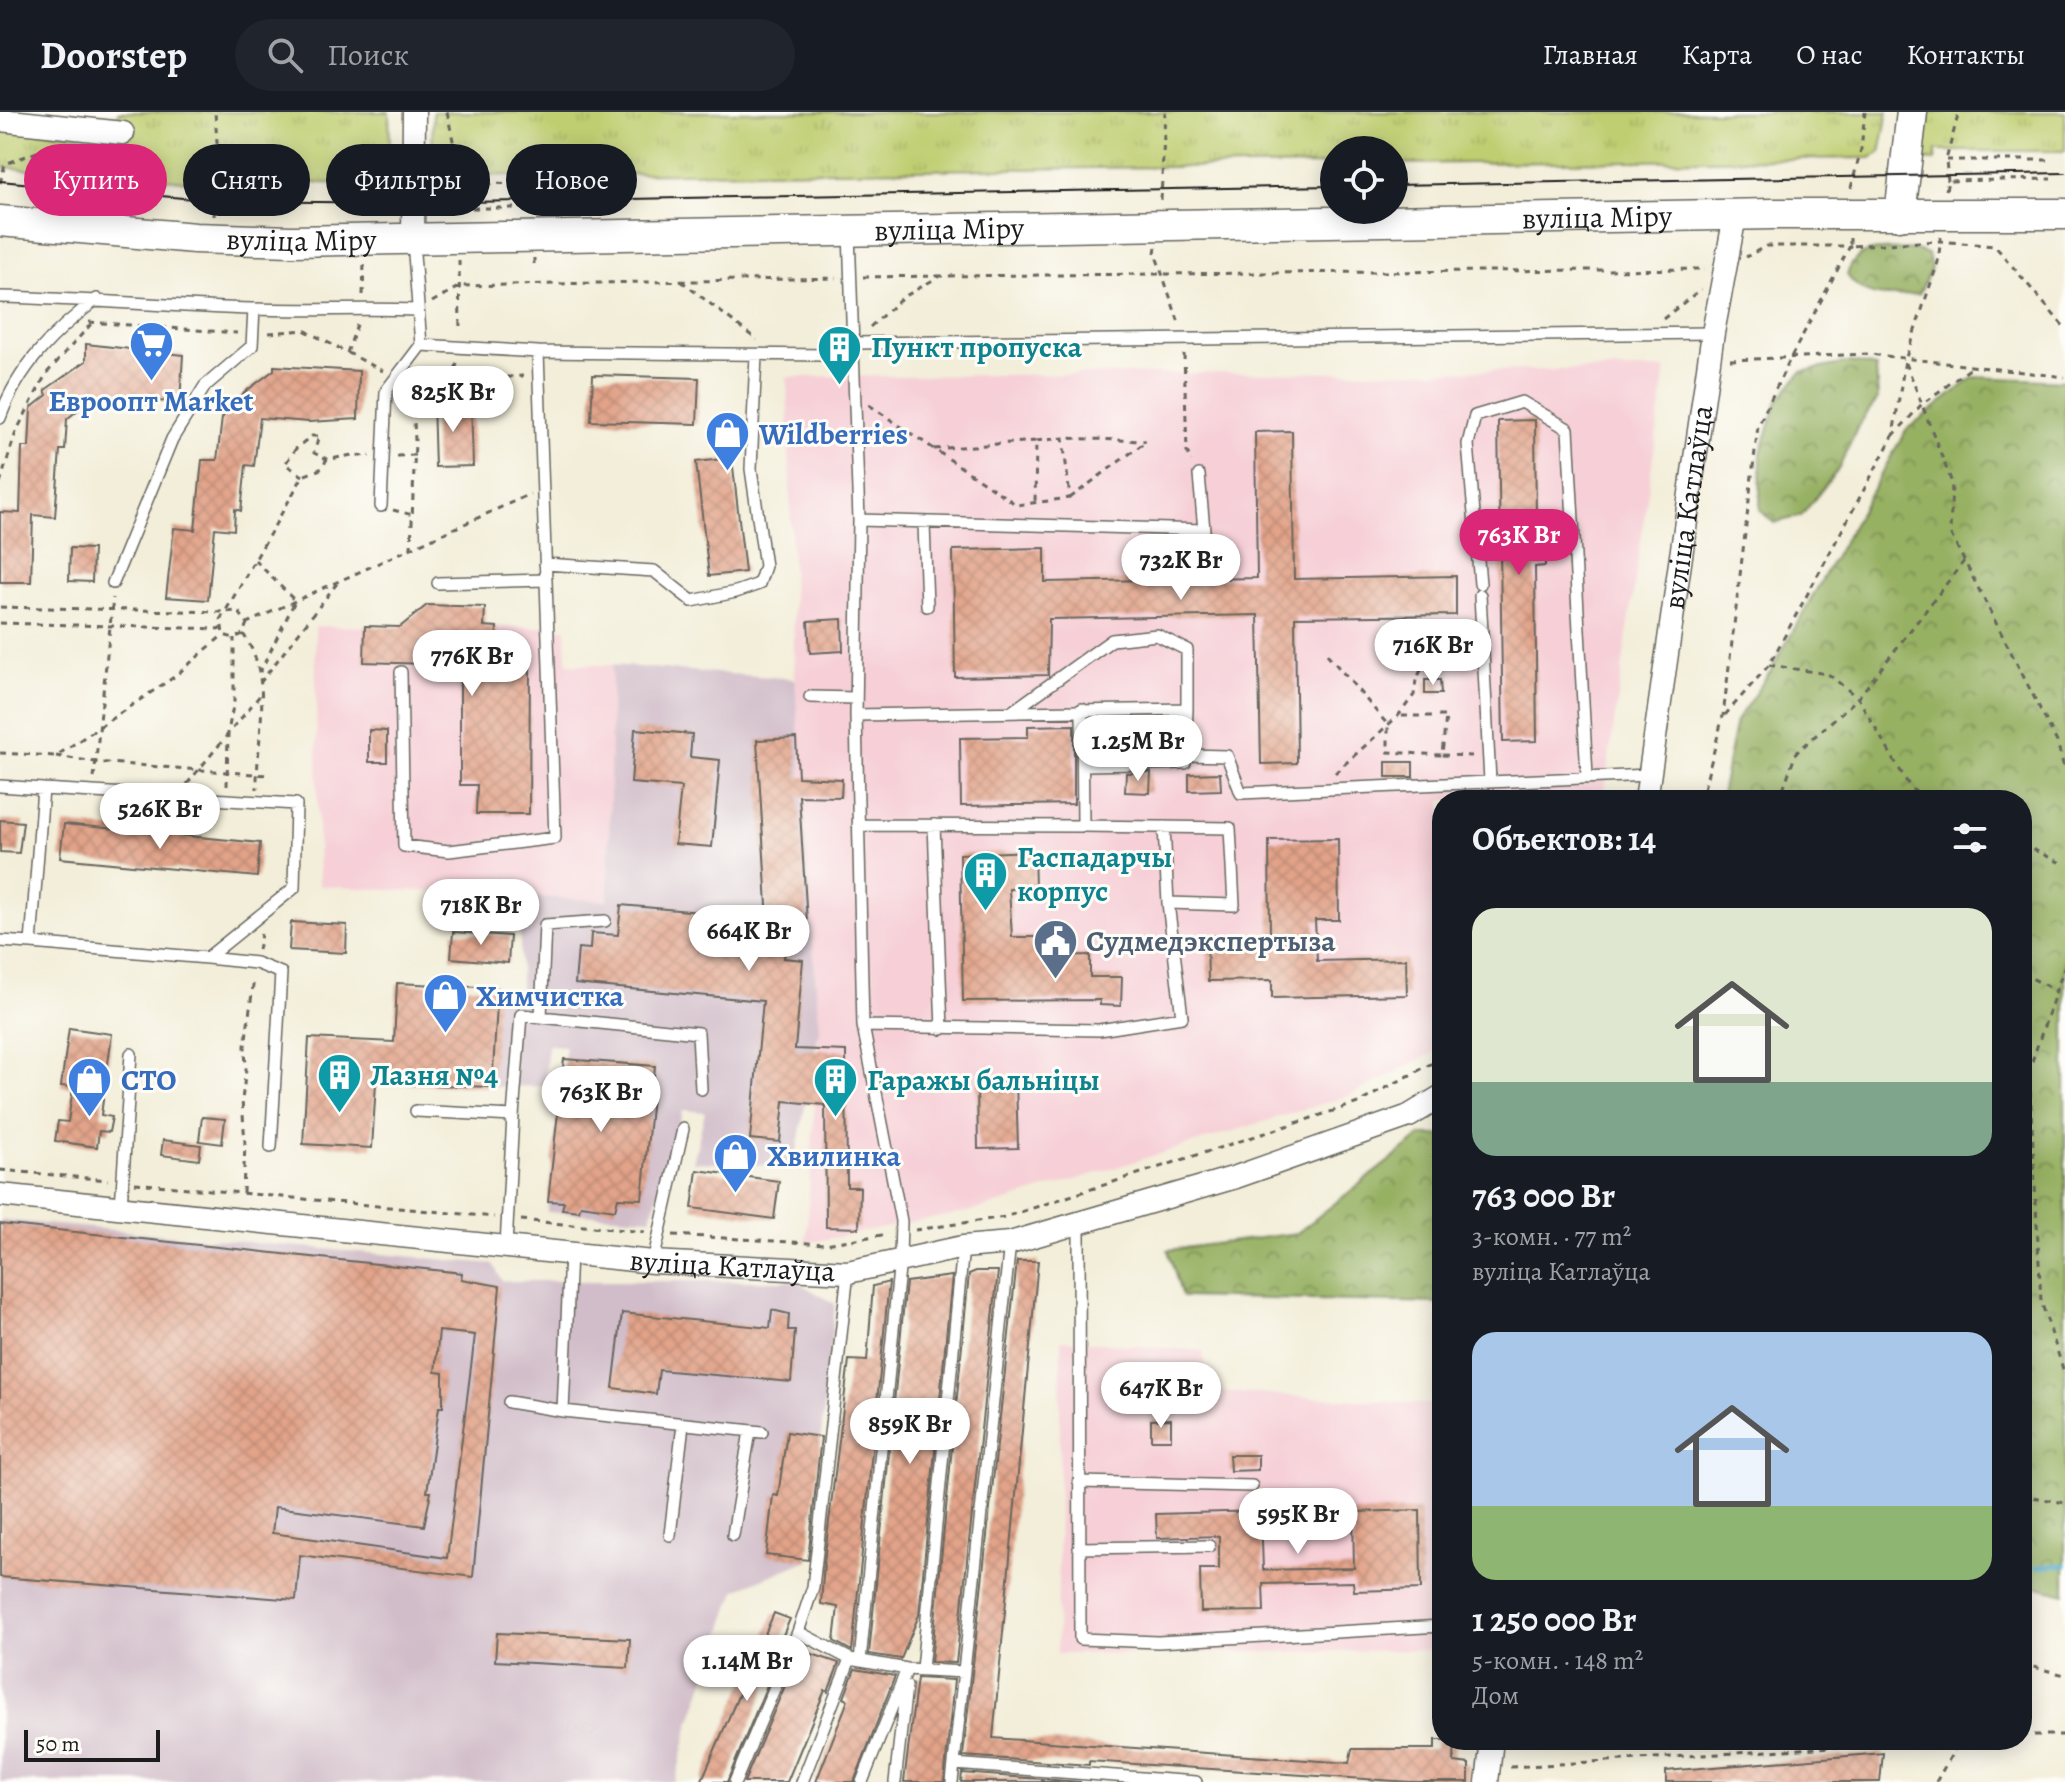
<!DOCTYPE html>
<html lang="ru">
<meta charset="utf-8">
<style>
body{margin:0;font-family:Alegreya,serif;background:#20242c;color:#f1f3f6;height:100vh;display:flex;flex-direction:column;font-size:30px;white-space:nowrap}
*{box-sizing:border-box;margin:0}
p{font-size:26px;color:#9ea1a6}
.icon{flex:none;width:44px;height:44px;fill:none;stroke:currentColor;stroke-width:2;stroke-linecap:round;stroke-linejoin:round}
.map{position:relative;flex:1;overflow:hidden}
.panel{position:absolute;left:1432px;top:678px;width:600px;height:960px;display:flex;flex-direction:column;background:#171b24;border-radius:32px;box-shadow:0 4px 20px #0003}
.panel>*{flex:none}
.hud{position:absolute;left:24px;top:32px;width:760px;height:72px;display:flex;gap:16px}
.fabs{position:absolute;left:1320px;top:24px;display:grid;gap:16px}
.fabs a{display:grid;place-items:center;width:88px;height:88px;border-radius:50%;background:#171b24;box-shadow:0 4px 20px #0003;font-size:40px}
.scale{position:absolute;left:24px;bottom:20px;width:136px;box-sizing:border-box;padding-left:8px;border:4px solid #1c1c1c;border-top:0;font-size:22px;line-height:28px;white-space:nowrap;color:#1c1c1c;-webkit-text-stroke:6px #fdfcf7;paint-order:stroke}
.price{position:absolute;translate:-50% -68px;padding:0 18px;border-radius:28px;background:#fff;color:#222;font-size:26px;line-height:52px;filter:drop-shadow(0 2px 4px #0008)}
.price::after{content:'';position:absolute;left:50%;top:48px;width:24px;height:18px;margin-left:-12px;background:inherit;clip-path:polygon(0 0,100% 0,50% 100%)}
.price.current{background:#db2777;color:#fff}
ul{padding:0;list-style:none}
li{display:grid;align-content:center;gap:16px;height:424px;padding:0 40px}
li span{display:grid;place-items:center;height:248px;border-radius:24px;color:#555}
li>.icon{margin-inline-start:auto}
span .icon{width:144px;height:144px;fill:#fffc;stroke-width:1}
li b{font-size:34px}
h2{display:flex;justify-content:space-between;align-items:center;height:96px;padding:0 40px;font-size:34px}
.chip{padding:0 28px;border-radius:36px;background:#171b24;box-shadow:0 4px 20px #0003;font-size:28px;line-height:72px}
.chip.current{background:#db2777;color:#fff}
header{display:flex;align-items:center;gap:48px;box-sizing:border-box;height:112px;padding:0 40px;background:#171b24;border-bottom:2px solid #363941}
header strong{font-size:38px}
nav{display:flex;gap:44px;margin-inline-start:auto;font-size:28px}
.search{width:560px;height:72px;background:#20242c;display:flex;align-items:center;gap:20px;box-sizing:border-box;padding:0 28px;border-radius:44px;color:#9ea1a6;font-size:30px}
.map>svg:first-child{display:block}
.built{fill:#f6cfd7}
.industrial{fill:#d1bdc9}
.grass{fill:url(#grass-tufts);stroke:#6e7546;stroke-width:2}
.forest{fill:url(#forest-crowns);stroke:#5a6640;stroke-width:2}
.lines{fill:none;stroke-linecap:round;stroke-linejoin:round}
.stream{stroke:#48a8c7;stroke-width:5}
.building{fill:url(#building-cross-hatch);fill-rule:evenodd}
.lane-casing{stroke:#67665e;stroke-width:14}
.street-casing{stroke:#67665e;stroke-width:25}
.secondary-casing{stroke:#67665e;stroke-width:33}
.path{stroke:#67665e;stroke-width:3;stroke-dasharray:6 6;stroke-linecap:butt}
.lane{stroke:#fff;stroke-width:11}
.street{stroke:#fff;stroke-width:22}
.secondary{stroke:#fff;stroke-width:30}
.tram{stroke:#1c1c1c;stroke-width:2}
.labels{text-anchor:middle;stroke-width:6;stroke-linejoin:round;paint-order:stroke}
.street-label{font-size:30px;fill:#1c1c1c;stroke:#fdfcf7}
.culture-label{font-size:30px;font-weight:bold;fill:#0d838f;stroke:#fdfcf7;text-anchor:start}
.shop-label{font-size:30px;font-weight:bold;fill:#366cbe;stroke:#fdfcf7;text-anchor:start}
.service-label{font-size:30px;font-weight:bold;fill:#4e5e75;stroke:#fdfcf7;text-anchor:start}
</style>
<header>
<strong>Doorstep</strong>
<div class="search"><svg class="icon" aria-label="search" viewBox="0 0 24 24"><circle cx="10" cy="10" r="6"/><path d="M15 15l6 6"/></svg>Поиск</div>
<nav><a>Главная</a><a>Карта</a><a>О нас</a><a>Контакты</a></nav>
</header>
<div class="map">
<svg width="2065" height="1670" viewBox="0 0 2065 1670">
<defs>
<pattern id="grass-tufts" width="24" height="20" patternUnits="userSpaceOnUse" patternTransform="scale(2)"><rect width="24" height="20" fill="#bfce71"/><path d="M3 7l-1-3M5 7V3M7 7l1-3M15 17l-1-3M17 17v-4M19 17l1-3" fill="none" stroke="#a4b061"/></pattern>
<pattern id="forest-crowns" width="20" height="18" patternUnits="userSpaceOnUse" patternTransform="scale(2)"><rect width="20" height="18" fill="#97b163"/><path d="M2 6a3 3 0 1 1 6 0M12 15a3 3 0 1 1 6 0" fill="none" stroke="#7a8f51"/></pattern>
<pattern id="building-cross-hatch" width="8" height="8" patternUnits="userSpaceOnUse" patternTransform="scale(2)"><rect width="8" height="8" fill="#e2a389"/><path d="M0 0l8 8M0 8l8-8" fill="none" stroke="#c18c76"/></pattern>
</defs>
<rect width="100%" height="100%" fill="#fdfcf7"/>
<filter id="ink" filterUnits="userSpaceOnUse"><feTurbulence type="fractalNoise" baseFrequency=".0125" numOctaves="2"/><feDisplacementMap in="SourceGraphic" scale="16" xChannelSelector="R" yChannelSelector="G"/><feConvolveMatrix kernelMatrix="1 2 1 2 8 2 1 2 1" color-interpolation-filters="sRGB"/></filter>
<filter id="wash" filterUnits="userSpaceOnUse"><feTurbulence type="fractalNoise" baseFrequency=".006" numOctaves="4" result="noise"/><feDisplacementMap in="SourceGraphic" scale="32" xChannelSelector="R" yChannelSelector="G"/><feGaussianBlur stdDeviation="1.8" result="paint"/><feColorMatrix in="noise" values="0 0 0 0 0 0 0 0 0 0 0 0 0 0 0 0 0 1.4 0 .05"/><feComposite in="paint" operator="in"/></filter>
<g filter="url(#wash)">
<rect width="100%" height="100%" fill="#f3eed9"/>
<!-- built -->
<path class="built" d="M1666 257 1603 688H1442V936L1351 983 977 1098 806 1131 819 919 795 567 787 265Z
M439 493 485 495 484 514 566 516 567 552 612 553 608 789 319 774 315 514 437 516Z
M1061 1228 1203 1239 1209 1279 1442 1293V1538L1057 1542Z"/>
<!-- industrial -->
<path class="industrial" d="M612 553 795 567 819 919 794 1054 693 1050 705 1000 683 998 651 1106 547 1100 565 934 548 933 544 974 492 975 498 876 520 880V784L608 789Z
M0 1108 493 1152 502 1169H796L835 1192 808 1448 736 1478 690 1611 675 1670H0Z"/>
<!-- grass -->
<path class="grass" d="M118 0H389L391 72 204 70 0 55V15L119 28Z
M433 0H1888L1880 41 1870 46 1394 52V38H1334V53L441 64 432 49Z
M1929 0H2065V39H1936L1935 49 1922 48Z"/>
<!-- forest -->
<path class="forest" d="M1912 137 1928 142 1931 157 1919 182C1891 185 1865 189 1847 163 1857 131 1884 139 1912 137Z
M1852 250 1876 255 1878 287 1858 314 1839 356 1801 404 1774 411 1760 398 1761 340 1778 288 1801 260Z
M1974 265 2065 269V1482L2022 1471V688H1720L1736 609 1770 560 1906 318Z
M1442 1023V1191L1182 1185 1168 1138 1297 1121 1421 1024Z
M1529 1628H1711L1529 1633Z"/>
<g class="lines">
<!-- stream -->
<path class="stream" d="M2037 1455 2065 1453"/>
</g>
<g id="blocks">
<!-- building -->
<path class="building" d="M86 232 183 243 180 290 91 287 67 307 65 338H60L55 405 33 403 31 470H0V400L20 401 22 335H29L31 296 47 283 45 278 86 249Z
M274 254 359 259 358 307 309 310 260 306 254 354 246 353 241 399 235 397 234 418 215 416 208 488 166 485 174 416 195 418 202 348H217L222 306 245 280 274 258Z
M593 263 699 266 697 312 591 309Z
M471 289 473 354 435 355 433 290Z
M1535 308 1536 410H1544L1545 454 1535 455 1537 629 1503 630 1498 309Z
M1292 319 1294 467 1456 464V503L1295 505 1297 651 1261 652 1258 503 1049 507 1048 563 955 565 953 438 1045 436V470L1257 466 1255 320Z
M732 346 745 460 709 464 696 350Z
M70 436 93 437 92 470 69 469Z
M427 493 485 495 484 514 497 515 495 554H530L529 702H476L477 673H460V553L364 550 365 514 400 515Z
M842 507 843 539 810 541 808 509Z
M1425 568H1440L1441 582H1425Z
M1074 613V692L961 694 960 626 1028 625V614Z
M635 617 692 622 690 645 720 648 712 735 675 732 681 675 631 671Z
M369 618 387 619V650H369Z
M796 626 798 665 842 667 841 685 799 684 807 810 788 811 784 846 803 848 795 937 846 939 847 1075H860L859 1116 826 1115 825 993 784 989 780 1030 750 1027 763 889 575 872 578 836 590 837 591 821 618 823 621 793 712 801 710 821 769 827 757 628Z
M1386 650H1413V665H1386Z
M1151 660 1150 681 1125 680 1126 661Z
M1220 661 1221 678 1189 679V662Z
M0 708 23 710 19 741 0 740Z
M64 712 260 731 257 765 60 746Z
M1338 727 1339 808H1315L1317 849 1406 847 1407 883 1272 886V868L1208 869 1207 824 1270 823 1269 728Z
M1034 739 1035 776 1009 777 1012 825H1047V844L1090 843V865H1122L1121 894 1100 893V888L963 889 960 742Z
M291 810 347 813 346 841 289 838Z
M453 820 510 824 508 851 451 846Z
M397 871 498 876 492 975 376 971 372 1036 303 1032 309 926 394 930Z
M69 916 112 922 101 1003 112 1005 109 1020 99 1019 97 1035 55 1029 58 1009 68 1010 73 975 61 974Z
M564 947 655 954 642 1087 618 1086 615 1098 581 1093 579 1099 562 1097 564 1090 548 1089Z
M1016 969 1018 1036 978 1037 977 970Z
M202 1005 225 1007 222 1032 199 1029Z
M163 1028 201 1033 199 1048 161 1043Z
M697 1058 779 1069 774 1107 692 1096Z
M0 1112 462 1161 461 1167 500 1174 473 1465 300 1443 296 1488 0 1465ZM439 1219 475 1223 447 1446 272 1421 275 1395 424 1414 431 1380H427L439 1295H443V1261L435 1260Z
M1017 1149H1038L993 1626 1349 1651 1352 1637H1435V1628H1455L1454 1650 1469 1652V1670H1411L1089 1649V1653L963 1644Z
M976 1159H998L956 1551 931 1550 969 1162Z
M952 1164 919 1503 901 1547 869 1542 906 1170Z
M889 1170 852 1539 834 1529 838 1495 821 1492 824 1450 849 1248 867 1249 873 1174Z
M772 1198 789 1202 788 1218H795L791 1270 659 1258 656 1282 613 1276 622 1201 770 1216Z
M1171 1307V1328H1151V1308Z
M787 1320 821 1325 808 1448 766 1443 773 1383 778 1384Z
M1229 1343H1258V1358L1230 1359Z
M1420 1398 1421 1477 1354 1479 1353 1470 1263 1472 1264 1499 1201 1500 1200 1457H1219V1424L1157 1426 1156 1402 1261 1399 1263 1458 1354 1456 1353 1400Z
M774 1501 790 1507 780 1530 784 1532 727 1670H701Z
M497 1521 630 1527 628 1556 495 1549Z
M800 1538 839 1551 828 1580 825 1578 787 1670H744Z
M855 1557 895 1564 854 1670H816L848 1588 844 1586Z
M917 1566 954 1568 944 1670H904Z
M1883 1641 1880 1670H1666V1659Z
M962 1661 1081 1670H961Z"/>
</g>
</g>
<g filter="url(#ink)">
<use href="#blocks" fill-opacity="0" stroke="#67665e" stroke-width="2"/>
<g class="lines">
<defs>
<path id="lane" d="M849 120 859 408 856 603 863 914 901 1109 900 1147 860 1549
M0 185C84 187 168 194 252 197 308 199 363 196 418 198
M538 240 829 243 853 231 1713 221
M0 306C18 255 54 219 97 187
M381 394 386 279 421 233
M859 408 1204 418 1199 363
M924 412 927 494
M545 452 654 459 692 489 736 480 759 472 765 454 751 357 756 243
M113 471 172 327 205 274 252 234 254 197
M438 471 546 468
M1480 472 1468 332 1475 304 1522 290 1568 317 1587 664
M1480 483 1490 669
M401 560 404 734 449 739 555 726 538 240 421 233 413 129
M810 585 856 586
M856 603 1187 597V538L1157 523 1112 528 1013 599
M1186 643 1227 644 1241 681 1649 663
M1084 653 1185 651 1187 597
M0 674 43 677 31 831 0 829
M858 713 1083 714 1082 597
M934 713 942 917
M1083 714 1230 716 1234 793 1168 791
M31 831 207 846 294 776 296 692 43 677
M207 846 256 851 281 861 271 1035
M541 905 545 813 605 809
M863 914 1099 918 1182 905 1168 791 1164 715
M416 999 513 1004 506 1134
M513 1004 521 903 698 921 701 977
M121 1095 131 942
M1079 1109 1080 1527 1158 1530 1442 1514
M653 1150 683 1017
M509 1290 563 1299 762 1320
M563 1299 570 1141
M1079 1370 1252 1374
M670 1423 683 1312
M733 1423 750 1319
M1079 1436 1209 1434
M798 1520 850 1547 907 1557 964 1560
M922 1557 963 1135
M954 1652 1196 1670
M735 1670 798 1520 813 1475 848 1160
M802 1670 850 1547
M862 1670 907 1557
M895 1670 906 1574
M952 1670 1010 1131"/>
<g id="street">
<path d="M0 8 123 21"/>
<path d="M413 128 414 0"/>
<path id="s1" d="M1646 688 1713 221 1735 104"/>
<path id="s2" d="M0 1083 653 1150 848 1160 963 1135 1010 1131 1236 1065 1409 1004 1442 984"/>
<path d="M1487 1670 1492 1628"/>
</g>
<g id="secondary">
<path d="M1900 103 1912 0"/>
<path id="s3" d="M0 109 195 126 292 129 1773 102H2065"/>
</g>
</defs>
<!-- lane casing -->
<use href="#lane" class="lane-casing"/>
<!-- street casing -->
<use href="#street" class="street-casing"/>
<!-- secondary casing -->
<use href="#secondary" class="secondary-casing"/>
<!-- path -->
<path class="path" d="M447 0 462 71 458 80V104
M1946 48H2050
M1948 69 1946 48 1959 0
M0 71 5 52 53 34
M462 71 563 72
M1851 76 1861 37 1865 0
M1946 78 1948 69 2051 67
M1161 88 1165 0
M460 96H564
M214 104 218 46 215 0
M1850 126V134L1940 129 1995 134 2065 216
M1156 135 1155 141 1179 211
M534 146V156
M459 148 460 220
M863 165 940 164
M681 169 757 228
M363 183 364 151
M432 190 460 174 836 166
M1663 207 1701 177
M89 210 237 221
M870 215 902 186 940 164 1705 157
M269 221 304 218 383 259
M347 241 358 210
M1184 242 1187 340 1192 349
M1730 248 1869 242 2065 265
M457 251 453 269 523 264
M1906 251 1952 371 1950 421 2057 630 2065 659
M413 266 453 269
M869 293 1017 393 1070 386 1063 326 1146 329
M1893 324 1922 292 1971 256
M1036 329 1063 326
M934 337 1036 329 1035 391
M397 344 415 343
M303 364 285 352 297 335 312 324H319L314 341 327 347
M0 371 16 320 46 262 92 211
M1070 386 1144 331
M393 398 413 403
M411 437 415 329 412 269
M255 448 295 489 260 560
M0 495 225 500 303 364 323 356 326 348 352 343 370 344
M0 511 222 517
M247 511 243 522 234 526 223 523 221 506 225 500 238 499 247 511 530 382
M243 522C275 566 256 626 257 677
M1327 542 1388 613V640L1442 643 1446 604H1398
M1769 553 1828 562 1858 586 1911 677 1934 688
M260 571 338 470
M1725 603 1769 553 1893 324 1905 248 1938 150 1941 125
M0 641 56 644 174 565 223 523
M1442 643 1474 644
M56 644 95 650 267 663
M1335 661 1398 604 1414 583 1416 568 1436 529 1466 526
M94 666 113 486
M187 672 261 582
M227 674 228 620 234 589V526
M1701 688 1723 604 1758 314 1790 247 1850 134H1766L1746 145
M1779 688 1796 641 1858 586 1964 449
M2022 732 2065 753
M2022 738 2031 736
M258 838 261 822
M2065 853 2029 958 2041 1189 2065 1263
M2022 861 2056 879
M0 1058 108 1068
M135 1071 494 1105
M243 1081 245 1031 242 988 246 957 245 934 254 866
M521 1108 645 1120
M915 1118 1005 1105 1358 991 1442 946
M673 1123 825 1132 888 1122
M2022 1383 2065 1391
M2022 1552 2065 1563
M2022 1565 2033 1582 2022 1596
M2022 1623H2065
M1510 1655 1945 1628
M1936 1670 1960 1628"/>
<!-- lane -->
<use href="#lane" class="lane"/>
<!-- street -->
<use href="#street" class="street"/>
<!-- secondary -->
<use href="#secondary" class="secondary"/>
<!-- tram -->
<path class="tram" d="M0 69 215 89 413 91 1334 74
M1394 73 2065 61"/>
</g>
</g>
<!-- icons -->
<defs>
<symbol id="supermarket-pin" viewBox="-11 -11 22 30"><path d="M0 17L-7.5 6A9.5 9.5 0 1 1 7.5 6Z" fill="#3f7fe0" stroke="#fdfcf7"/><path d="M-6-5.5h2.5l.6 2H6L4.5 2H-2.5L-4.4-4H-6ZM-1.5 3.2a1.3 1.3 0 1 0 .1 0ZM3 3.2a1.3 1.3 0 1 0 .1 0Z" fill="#fff"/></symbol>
<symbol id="building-pin" viewBox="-11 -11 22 30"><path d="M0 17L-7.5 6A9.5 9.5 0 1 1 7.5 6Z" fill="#0f9aa8" stroke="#fdfcf7"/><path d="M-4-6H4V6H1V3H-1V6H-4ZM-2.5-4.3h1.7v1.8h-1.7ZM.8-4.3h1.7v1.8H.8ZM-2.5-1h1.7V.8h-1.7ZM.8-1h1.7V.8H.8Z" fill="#fff"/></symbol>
<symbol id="shop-pin" viewBox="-11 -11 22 30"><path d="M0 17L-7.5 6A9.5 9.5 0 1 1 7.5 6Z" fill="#3f7fe0" stroke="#fdfcf7"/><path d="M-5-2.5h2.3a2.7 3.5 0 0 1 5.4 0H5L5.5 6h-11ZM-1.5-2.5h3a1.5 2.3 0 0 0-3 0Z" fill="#fff"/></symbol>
<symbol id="civic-pin" viewBox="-11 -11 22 30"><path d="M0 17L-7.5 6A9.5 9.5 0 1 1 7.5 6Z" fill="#5c6f8a" stroke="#fdfcf7"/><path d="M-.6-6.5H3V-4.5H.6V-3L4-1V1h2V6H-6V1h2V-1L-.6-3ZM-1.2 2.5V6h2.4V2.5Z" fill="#fff"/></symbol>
</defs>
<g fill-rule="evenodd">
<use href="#supermarket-pin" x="126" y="206" width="51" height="69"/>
<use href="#building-pin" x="814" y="210" width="51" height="69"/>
<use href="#shop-pin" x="702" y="296" width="51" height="69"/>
<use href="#building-pin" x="960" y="736" width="51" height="69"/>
<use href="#civic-pin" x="1030" y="804" width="51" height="69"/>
<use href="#shop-pin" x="420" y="858" width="51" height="69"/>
<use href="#building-pin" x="314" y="938" width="51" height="69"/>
<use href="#shop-pin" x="64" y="942" width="51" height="69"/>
<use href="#building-pin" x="810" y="942" width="51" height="69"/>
<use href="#shop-pin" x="710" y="1018" width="51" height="69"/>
</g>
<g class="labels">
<!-- street labels -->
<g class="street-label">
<text dy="10" stroke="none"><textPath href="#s3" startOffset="1598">вуліца Міру</textPath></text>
<text dy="10" stroke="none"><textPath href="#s3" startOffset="950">вуліца Міру</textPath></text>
<text dy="10" stroke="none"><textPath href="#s3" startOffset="302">вуліца Міру</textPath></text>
<text dy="10" stroke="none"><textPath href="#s1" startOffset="296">вуліца Катлаўца</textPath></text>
<text dy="10" stroke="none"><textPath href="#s2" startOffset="736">вуліца Катлаўца</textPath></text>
</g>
<!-- culture labels -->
<g class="culture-label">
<text x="871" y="245">Пункт пропуска</text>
<text x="1017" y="755">Гаспадарчы<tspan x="1017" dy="34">корпус</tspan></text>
<text x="370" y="973">Лазня №4</text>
<text x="867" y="978">Гаражы бальніцы</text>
</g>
<!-- shop labels -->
<g class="shop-label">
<text x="151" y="299" text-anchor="middle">Евроопт Market</text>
<text x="759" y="332">Wildberries</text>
<text x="476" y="894">Химчистка</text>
<text x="121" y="978">СТО</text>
<text x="767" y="1054">Хвилинка</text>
</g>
<!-- service labels -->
<g class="service-label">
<text x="1086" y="839">Судмедэкспертыза</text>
</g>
</g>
</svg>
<div class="fabs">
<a><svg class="icon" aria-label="locate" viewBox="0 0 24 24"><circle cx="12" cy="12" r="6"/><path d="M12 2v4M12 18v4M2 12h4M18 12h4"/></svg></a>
</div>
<div class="scale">50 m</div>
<b class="price" style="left:453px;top:322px">825K Br</b>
<b class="price current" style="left:1519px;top:465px">763K Br</b>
<b class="price" style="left:1181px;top:490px">732K Br</b>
<b class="price" style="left:1433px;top:575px">716K Br</b>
<b class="price" style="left:472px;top:586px">776K Br</b>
<b class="price" style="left:1138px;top:671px">1.25M Br</b>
<b class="price" style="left:160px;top:739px">526K Br</b>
<b class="price" style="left:481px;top:835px">718K Br</b>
<b class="price" style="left:749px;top:861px">664K Br</b>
<b class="price" style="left:601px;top:1022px">763K Br</b>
<b class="price" style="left:1161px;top:1318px">647K Br</b>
<b class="price" style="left:910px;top:1354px">859K Br</b>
<b class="price" style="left:1298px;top:1444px">595K Br</b>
<b class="price" style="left:747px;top:1591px">1.14M Br</b>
<div class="hud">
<a class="chip current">Купить</a>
<a class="chip">Снять</a>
<a class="chip">Фильтры</a>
<a class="chip">Новое</a>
</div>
<section class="panel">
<h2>Объектов: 14<svg class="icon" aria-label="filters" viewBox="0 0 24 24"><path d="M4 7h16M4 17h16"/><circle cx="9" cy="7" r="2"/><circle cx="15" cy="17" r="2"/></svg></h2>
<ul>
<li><span style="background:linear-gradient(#dfe7d0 70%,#7fa58c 0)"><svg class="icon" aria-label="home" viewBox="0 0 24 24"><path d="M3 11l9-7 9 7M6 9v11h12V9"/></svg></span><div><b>763 000 Br</b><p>3-комн. · 77 m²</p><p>вуліца Катлаўца</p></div></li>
<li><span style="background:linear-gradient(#a9c7e8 70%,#8fb573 0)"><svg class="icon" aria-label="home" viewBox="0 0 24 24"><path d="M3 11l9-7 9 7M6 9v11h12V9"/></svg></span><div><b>1 250 000 Br</b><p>5-комн. · 148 m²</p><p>Дом</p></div></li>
</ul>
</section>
</div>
